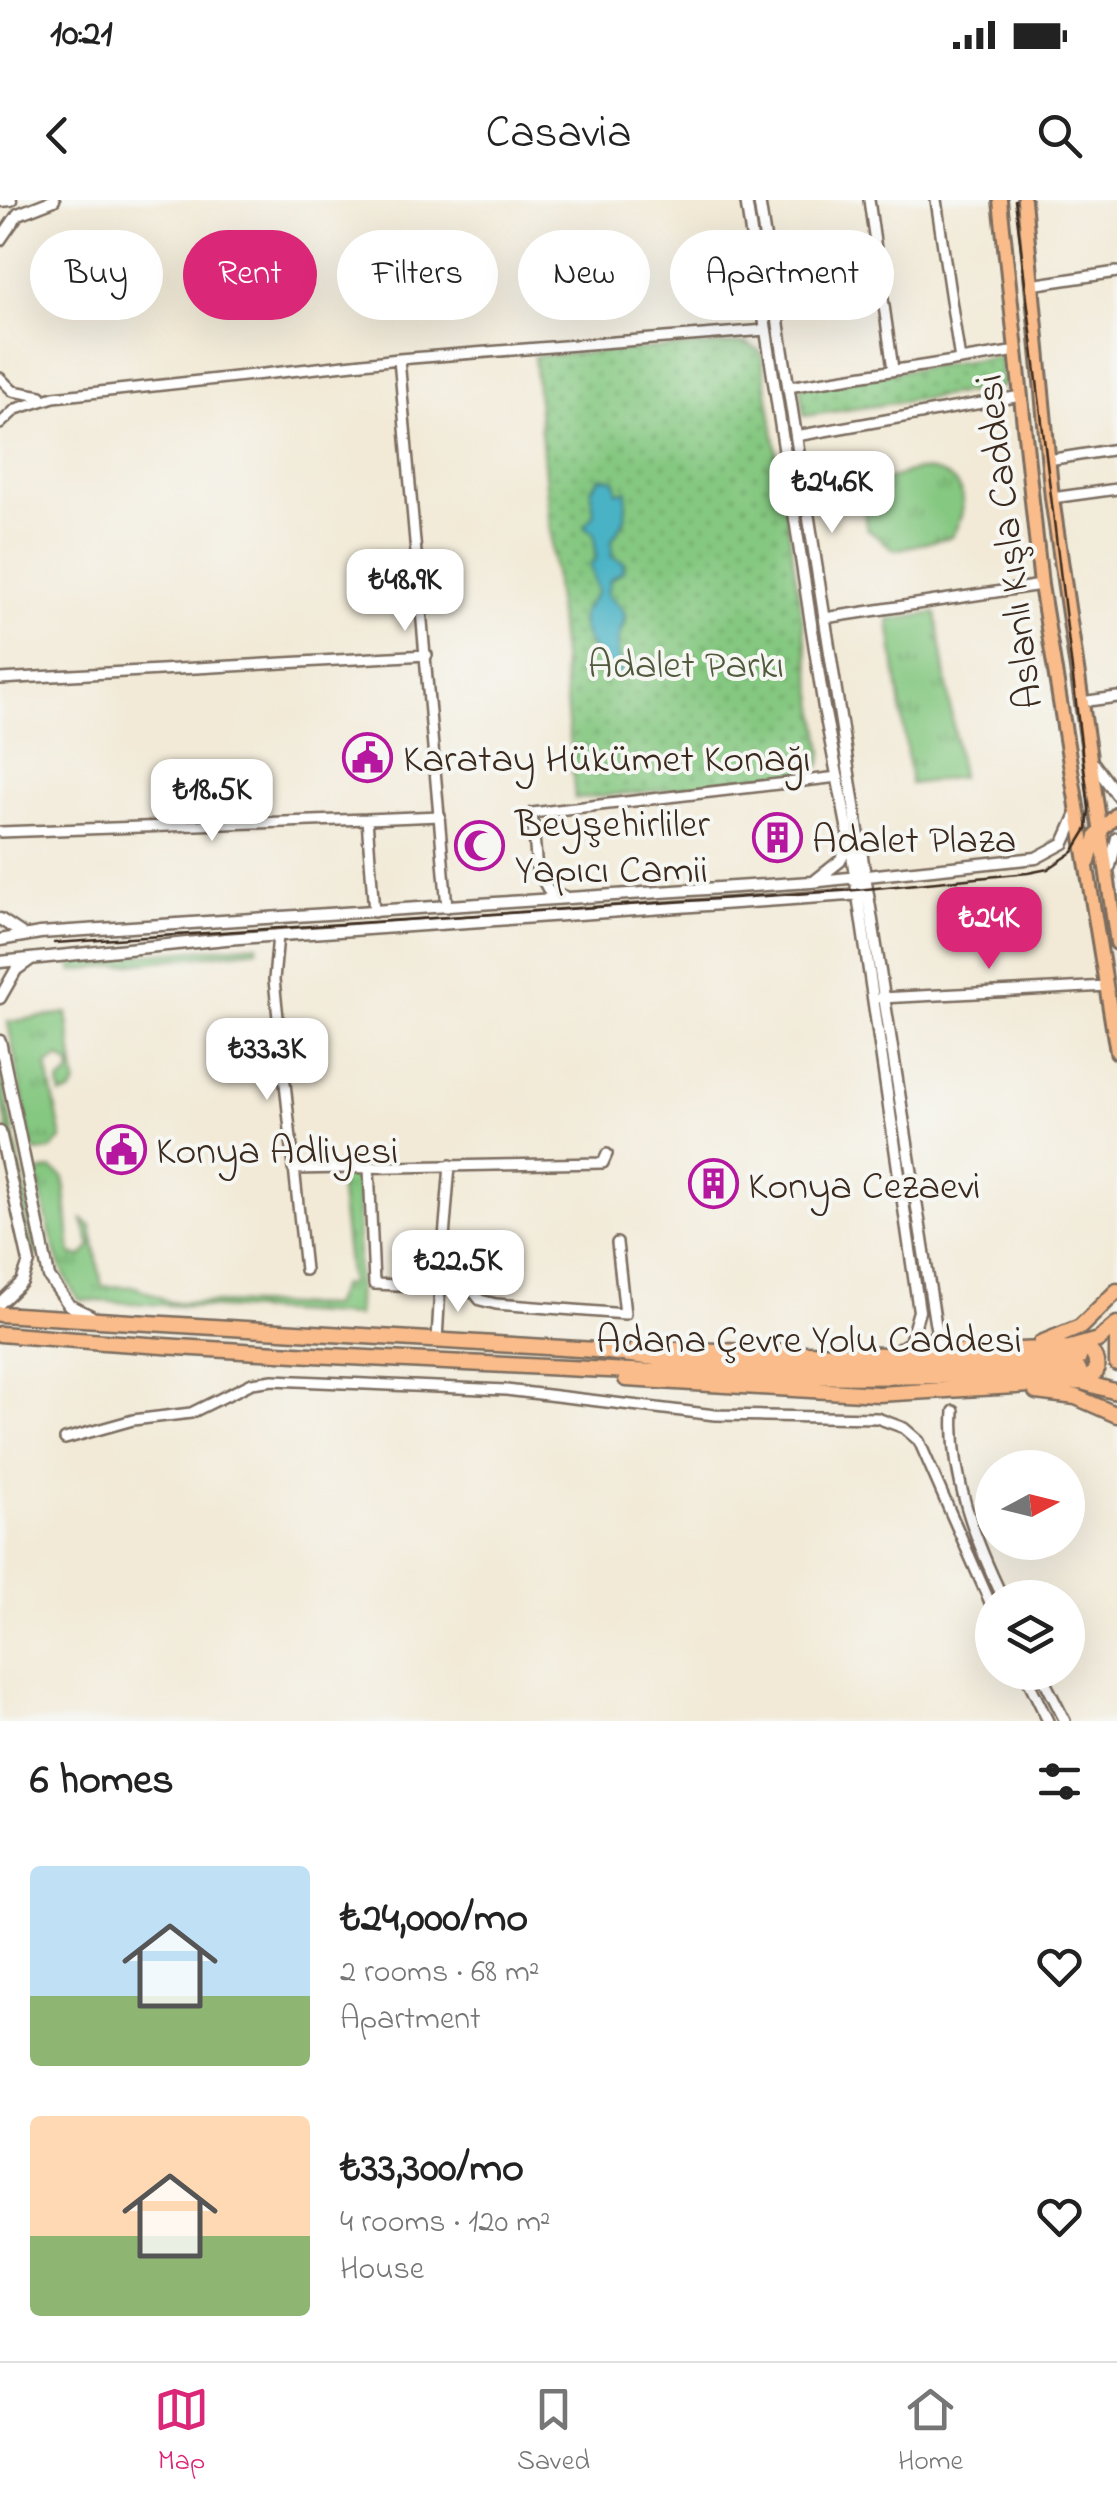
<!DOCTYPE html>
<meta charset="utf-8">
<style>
body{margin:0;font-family:"Indie Flower",sans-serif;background:#f2f2f2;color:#222;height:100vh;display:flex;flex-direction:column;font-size:38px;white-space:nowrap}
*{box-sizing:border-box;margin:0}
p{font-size:32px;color:#767676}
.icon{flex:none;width:55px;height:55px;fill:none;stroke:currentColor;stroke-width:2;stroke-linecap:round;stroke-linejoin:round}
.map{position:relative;height:1521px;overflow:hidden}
.drawer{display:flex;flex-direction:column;background:#fff;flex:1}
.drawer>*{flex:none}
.hud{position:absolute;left:30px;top:30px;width:1058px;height:90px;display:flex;gap:20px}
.needle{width:65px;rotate:83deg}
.controls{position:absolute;left:975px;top:1250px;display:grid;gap:20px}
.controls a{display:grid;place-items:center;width:110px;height:110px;border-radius:50%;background:#fff;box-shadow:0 10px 40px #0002;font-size:50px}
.price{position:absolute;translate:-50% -85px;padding:0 22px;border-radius:20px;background:#fff;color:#222;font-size:32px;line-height:65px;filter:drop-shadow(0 2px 5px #0008)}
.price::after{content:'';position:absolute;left:50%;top:60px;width:30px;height:22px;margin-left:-15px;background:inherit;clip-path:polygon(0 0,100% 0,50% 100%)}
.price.active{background:#db2777;color:#fff}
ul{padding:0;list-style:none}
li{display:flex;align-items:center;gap:30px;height:250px;padding:0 30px}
li span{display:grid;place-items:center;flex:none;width:280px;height:200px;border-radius:10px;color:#555}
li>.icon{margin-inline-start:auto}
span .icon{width:120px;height:120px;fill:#fffc;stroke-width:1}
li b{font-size:42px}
h2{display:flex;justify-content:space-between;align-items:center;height:120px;padding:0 30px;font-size:42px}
.pill{padding:0 35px;border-radius:45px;background:#fff;box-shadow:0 10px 40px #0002;font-size:35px;line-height:90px}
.pill.active{background:#db2777;color:#fff}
.status{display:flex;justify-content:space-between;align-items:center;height:70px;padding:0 50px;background:#fff;direction:ltr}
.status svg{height:28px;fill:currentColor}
header{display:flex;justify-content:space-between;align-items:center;height:130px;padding:0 30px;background:#fff;font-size:45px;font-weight:600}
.dock{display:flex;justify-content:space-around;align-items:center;height:140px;border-top:2px solid #e0e0e0;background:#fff;font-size:28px;color:#767676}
.dock a{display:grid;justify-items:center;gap:5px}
.dock .active{color:#db2777}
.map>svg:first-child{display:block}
.grass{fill:url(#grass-tufts);stroke:#607950;stroke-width:2.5}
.park{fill:url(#park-dots);stroke:#607950;stroke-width:2.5}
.water{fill:#48b3c5;stroke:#426e72;stroke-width:2.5}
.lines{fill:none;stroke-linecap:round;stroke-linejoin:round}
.minor-casing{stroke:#7b6d5f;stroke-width:14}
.tertiary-casing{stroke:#7b6d5f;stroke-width:15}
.primary-casing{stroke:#7b6d5f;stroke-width:18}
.trunk-casing{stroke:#7b6d5f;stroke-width:19}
.minor{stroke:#fff;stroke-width:9}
.tertiary{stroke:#fff;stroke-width:10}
.primary{stroke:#f9bc8a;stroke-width:12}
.trunk{stroke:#f9bc8a;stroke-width:14}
.tram{stroke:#3b2a1e;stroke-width:2.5}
.labels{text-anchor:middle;stroke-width:8;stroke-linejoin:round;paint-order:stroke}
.street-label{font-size:40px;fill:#3b2a1e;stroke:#f6f6f2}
.park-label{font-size:40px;fill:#51593c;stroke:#f6f6f2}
.poi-label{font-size:40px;fill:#3b2a1e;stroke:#f6f6f2;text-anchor:start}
</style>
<div class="status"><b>10:21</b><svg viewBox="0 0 49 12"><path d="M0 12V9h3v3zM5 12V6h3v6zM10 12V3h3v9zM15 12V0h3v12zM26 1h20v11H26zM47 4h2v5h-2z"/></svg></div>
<header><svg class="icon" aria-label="back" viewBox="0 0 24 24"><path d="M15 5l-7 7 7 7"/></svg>Casavia<svg class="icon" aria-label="search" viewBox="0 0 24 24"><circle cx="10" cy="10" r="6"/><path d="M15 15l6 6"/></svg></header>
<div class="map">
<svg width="1117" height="1521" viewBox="0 0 1117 1521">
<defs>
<pattern id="grass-tufts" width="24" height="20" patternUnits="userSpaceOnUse" patternTransform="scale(2.5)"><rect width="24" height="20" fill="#85c881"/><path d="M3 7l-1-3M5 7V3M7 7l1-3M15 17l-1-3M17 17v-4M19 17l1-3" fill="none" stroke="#6ea369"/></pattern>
<pattern id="park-dots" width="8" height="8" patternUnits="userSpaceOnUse" patternTransform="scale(2.5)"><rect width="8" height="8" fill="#85c881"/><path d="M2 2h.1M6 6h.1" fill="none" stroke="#6ea369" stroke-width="1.8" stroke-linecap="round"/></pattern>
</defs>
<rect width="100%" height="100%" fill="#f6f6f2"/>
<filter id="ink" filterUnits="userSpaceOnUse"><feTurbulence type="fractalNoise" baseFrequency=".01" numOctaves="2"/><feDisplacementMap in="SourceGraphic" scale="20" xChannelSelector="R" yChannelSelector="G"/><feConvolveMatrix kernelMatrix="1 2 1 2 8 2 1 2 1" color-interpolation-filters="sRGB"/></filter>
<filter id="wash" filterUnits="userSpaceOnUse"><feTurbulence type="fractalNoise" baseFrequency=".0048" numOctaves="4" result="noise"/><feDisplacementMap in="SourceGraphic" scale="40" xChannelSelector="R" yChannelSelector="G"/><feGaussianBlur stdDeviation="2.25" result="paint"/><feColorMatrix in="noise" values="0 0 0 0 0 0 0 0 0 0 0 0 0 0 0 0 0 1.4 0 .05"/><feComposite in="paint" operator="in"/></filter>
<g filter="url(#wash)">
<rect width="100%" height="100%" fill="#f2ead7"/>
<!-- grass -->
<path class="grass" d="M916 270C961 268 975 301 951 337L895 350 867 329C856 289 884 279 916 270Z
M936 413 961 577 911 584 889 420Z
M258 744 257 749 73 771 70 761Z
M67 813 76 884 70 893 61 895 59 883 71 873 70 865 60 857 47 865 62 939 50 950 36 952 31 943 8 822Z
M0 865 38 1054 33 1055 0 890Z
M52 969 64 978 71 1054 81 1057 91 1047 83 1020 91 1026 102 1086 136 1087 170 1102 332 1106 341 1085 350 1083 338 974 359 973 357 1116 79 1100C53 1065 47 1015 36 973Z"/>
<!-- park -->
<path class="park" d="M746 143 761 152 823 552 820 566 808 575 575 599 534 156Z
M1000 156 1004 187 804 216 800 186Z"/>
<!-- water -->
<path class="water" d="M601 277 615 280 617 292 627 291 625 319 612 340V357L624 362 623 371 610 380 607 395C642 421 615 420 618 452 618 461 623 468 623 477L616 480C604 468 576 433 582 413 585 406 593 400 597 392L590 366 596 358 594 334 584 326 594 314 591 289Z"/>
</g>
<g filter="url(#ink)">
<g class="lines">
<defs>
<path id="minor" d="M869 0 893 169
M936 0 960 160
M1031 85 1117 72
M399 159 447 707
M0 178 13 191 41 196
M788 187 1017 151
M0 224 16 209 54 197 399 159 766 130
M796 236 1021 196
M1048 260 1117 249
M1052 298 1117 289
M825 418 1041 385
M0 479 427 455
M1081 502 1117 497
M367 619 440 616
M0 632 367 619 374 712
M564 696 550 693 537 670 532 613 838 577
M278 735 274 780 305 1070
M881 798 1107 786
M369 967 374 1084 440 1087 450 965
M293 969 603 963 607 954
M437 1140 440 1087 472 1090 480 1100 496 1104 625 1114 617 1043
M954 1211C950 1276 975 1340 1003 1398
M65 1239 133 1220 191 1213 252 1183 273 1180 506 1190 715 1215 877 1218 904 1228 919 1241 992 1407
M1024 1472 1048 1521
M1040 1472 1065 1521"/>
<path id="tertiary" d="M746 0 824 508 850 641 919 1111 910 1142 893 1153
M759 0 935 1122 939 1140 954 1152
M0 1 11 0
M0 40 18 14 54 0
M1094 564 1117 595
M1110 666 1117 638
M816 680 840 661 850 641
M0 719 21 733
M0 740 40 733 811 682 1036 658 1064 643 1076 616
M0 762 226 739 863 694
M0 798 16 770 30 760
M0 841 49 1077 69 1105 91 1116
M0 932 29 1062 22 1082 0 1103
M916 1133 920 1140 930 1142 937 1131"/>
<path id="primary" d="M1000 0 1041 385 1117 852
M1024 0 1052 298 1117 743
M1089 662 1096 636 1117 614"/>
<path id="trunk" d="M0 1114 595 1150C755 1175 918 1167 1079 1158
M0 1134C168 1148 337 1157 506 1165 697 1175 888 1183 1079 1170
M1117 1137V1164
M1041 1143 1080 1127 1117 1091
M1077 1147C1092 1149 1098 1157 1096 1172L1083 1181
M636 1149 887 1155 1070 1148 1098 1140 1117 1124
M626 1179 878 1194 1082 1182 1117 1192
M1036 1192 1076 1197 1117 1215"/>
</defs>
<!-- minor casing -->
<use href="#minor" class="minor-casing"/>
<!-- tertiary casing -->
<use href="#tertiary" class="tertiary-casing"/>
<!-- primary casing -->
<use href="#primary" class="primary-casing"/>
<!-- trunk casing -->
<use href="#trunk" class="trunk-casing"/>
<!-- minor -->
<use href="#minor" class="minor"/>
<!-- tertiary -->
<use href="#tertiary" class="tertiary"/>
<!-- primary -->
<use href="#primary" class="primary"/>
<!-- trunk -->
<use href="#trunk" class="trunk"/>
<!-- tram -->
<path class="tram" d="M54 743 856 690 1028 673 1048 669 1073 652 1087 629 1089 609 1015 0"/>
</g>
</g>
<!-- icons -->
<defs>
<symbol id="civic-ring" viewBox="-11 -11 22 22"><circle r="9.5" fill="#f6f6f2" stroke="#b5179e" stroke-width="1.5"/><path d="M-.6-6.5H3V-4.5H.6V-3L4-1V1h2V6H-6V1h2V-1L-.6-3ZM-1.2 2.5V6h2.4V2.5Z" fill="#b5179e"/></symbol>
<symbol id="building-ring" viewBox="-11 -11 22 22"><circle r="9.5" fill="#f6f6f2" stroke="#b5179e" stroke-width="1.5"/><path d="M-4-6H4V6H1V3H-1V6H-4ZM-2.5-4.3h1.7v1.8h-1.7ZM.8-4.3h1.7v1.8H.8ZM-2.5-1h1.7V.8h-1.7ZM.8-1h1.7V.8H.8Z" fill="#b5179e"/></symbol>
<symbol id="mosque-ring" viewBox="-11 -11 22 22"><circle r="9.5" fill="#f6f6f2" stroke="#b5179e" stroke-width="1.5"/><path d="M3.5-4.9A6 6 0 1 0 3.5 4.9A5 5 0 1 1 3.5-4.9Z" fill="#b5179e"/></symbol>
</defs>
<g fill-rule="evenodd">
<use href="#civic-ring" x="340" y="530" width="55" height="55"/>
<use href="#building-ring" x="750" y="610" width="55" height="55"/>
<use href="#mosque-ring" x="452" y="618" width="55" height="55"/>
<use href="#civic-ring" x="94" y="922" width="55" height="55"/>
<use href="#building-ring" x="686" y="956" width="55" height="55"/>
</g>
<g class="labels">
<!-- street labels -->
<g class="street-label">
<text transform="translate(1007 342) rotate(-97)" y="14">Aslanlı Kışla Caddesi</text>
<text x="809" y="1152">Adana Çevre Yolu Caddesi</text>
</g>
<!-- park labels -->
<g class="park-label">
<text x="686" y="477">Adalet Parkı</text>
</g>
<!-- poi labels -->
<g class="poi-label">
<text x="403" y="571">Karatay Hükümet Konağı</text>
<text x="515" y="636">Beyşehirliler<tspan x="515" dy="46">Yapıcı Camii</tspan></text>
<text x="812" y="652">Adalet Plaza</text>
<text x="156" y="963">Konya Adliyesi</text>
<text x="748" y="998">Konya Cezaevi</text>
</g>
</g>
</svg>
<div class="controls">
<a><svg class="needle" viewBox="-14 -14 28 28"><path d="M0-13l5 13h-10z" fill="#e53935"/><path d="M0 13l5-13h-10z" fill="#767676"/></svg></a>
<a><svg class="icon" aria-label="layers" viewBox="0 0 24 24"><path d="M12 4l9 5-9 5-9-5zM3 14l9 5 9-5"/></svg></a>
</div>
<b class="price" style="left:832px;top:336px">₺24.6K</b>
<b class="price" style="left:405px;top:434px">₺48.9K</b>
<b class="price" style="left:212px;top:644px">₺18.5K</b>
<b class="price active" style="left:989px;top:772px">₺24K</b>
<b class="price" style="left:267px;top:903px">₺33.3K</b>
<b class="price" style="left:458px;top:1115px">₺22.5K</b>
<div class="hud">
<a class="pill">Buy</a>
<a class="pill active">Rent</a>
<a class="pill">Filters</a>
<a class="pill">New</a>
<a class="pill">Apartment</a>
</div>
</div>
<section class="drawer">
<h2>6 homes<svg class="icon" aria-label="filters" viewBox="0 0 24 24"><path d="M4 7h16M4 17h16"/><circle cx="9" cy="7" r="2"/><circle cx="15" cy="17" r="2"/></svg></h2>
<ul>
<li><span style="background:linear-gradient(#bfe0f5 65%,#8fb573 0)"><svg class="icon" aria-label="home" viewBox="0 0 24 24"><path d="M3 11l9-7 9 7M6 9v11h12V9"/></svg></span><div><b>₺24,000/mo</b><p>2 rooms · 68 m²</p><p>Apartment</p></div><svg class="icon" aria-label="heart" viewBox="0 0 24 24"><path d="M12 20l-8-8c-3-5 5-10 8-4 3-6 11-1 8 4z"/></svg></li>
<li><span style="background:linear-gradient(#ffd9b3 60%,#8fb573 0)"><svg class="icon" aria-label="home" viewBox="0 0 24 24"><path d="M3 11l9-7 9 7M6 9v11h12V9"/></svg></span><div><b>₺33,300/mo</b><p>4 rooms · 120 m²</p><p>House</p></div><svg class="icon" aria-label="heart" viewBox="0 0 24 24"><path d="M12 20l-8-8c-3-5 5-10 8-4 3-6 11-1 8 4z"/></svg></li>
</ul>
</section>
<nav class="dock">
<a class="active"><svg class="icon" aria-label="map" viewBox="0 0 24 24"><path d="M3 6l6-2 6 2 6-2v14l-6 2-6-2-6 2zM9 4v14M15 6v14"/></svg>Map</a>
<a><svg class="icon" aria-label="saved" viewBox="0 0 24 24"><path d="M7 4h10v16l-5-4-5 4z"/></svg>Saved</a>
<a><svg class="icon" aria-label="home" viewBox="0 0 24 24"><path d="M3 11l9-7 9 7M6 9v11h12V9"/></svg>Home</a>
</nav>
